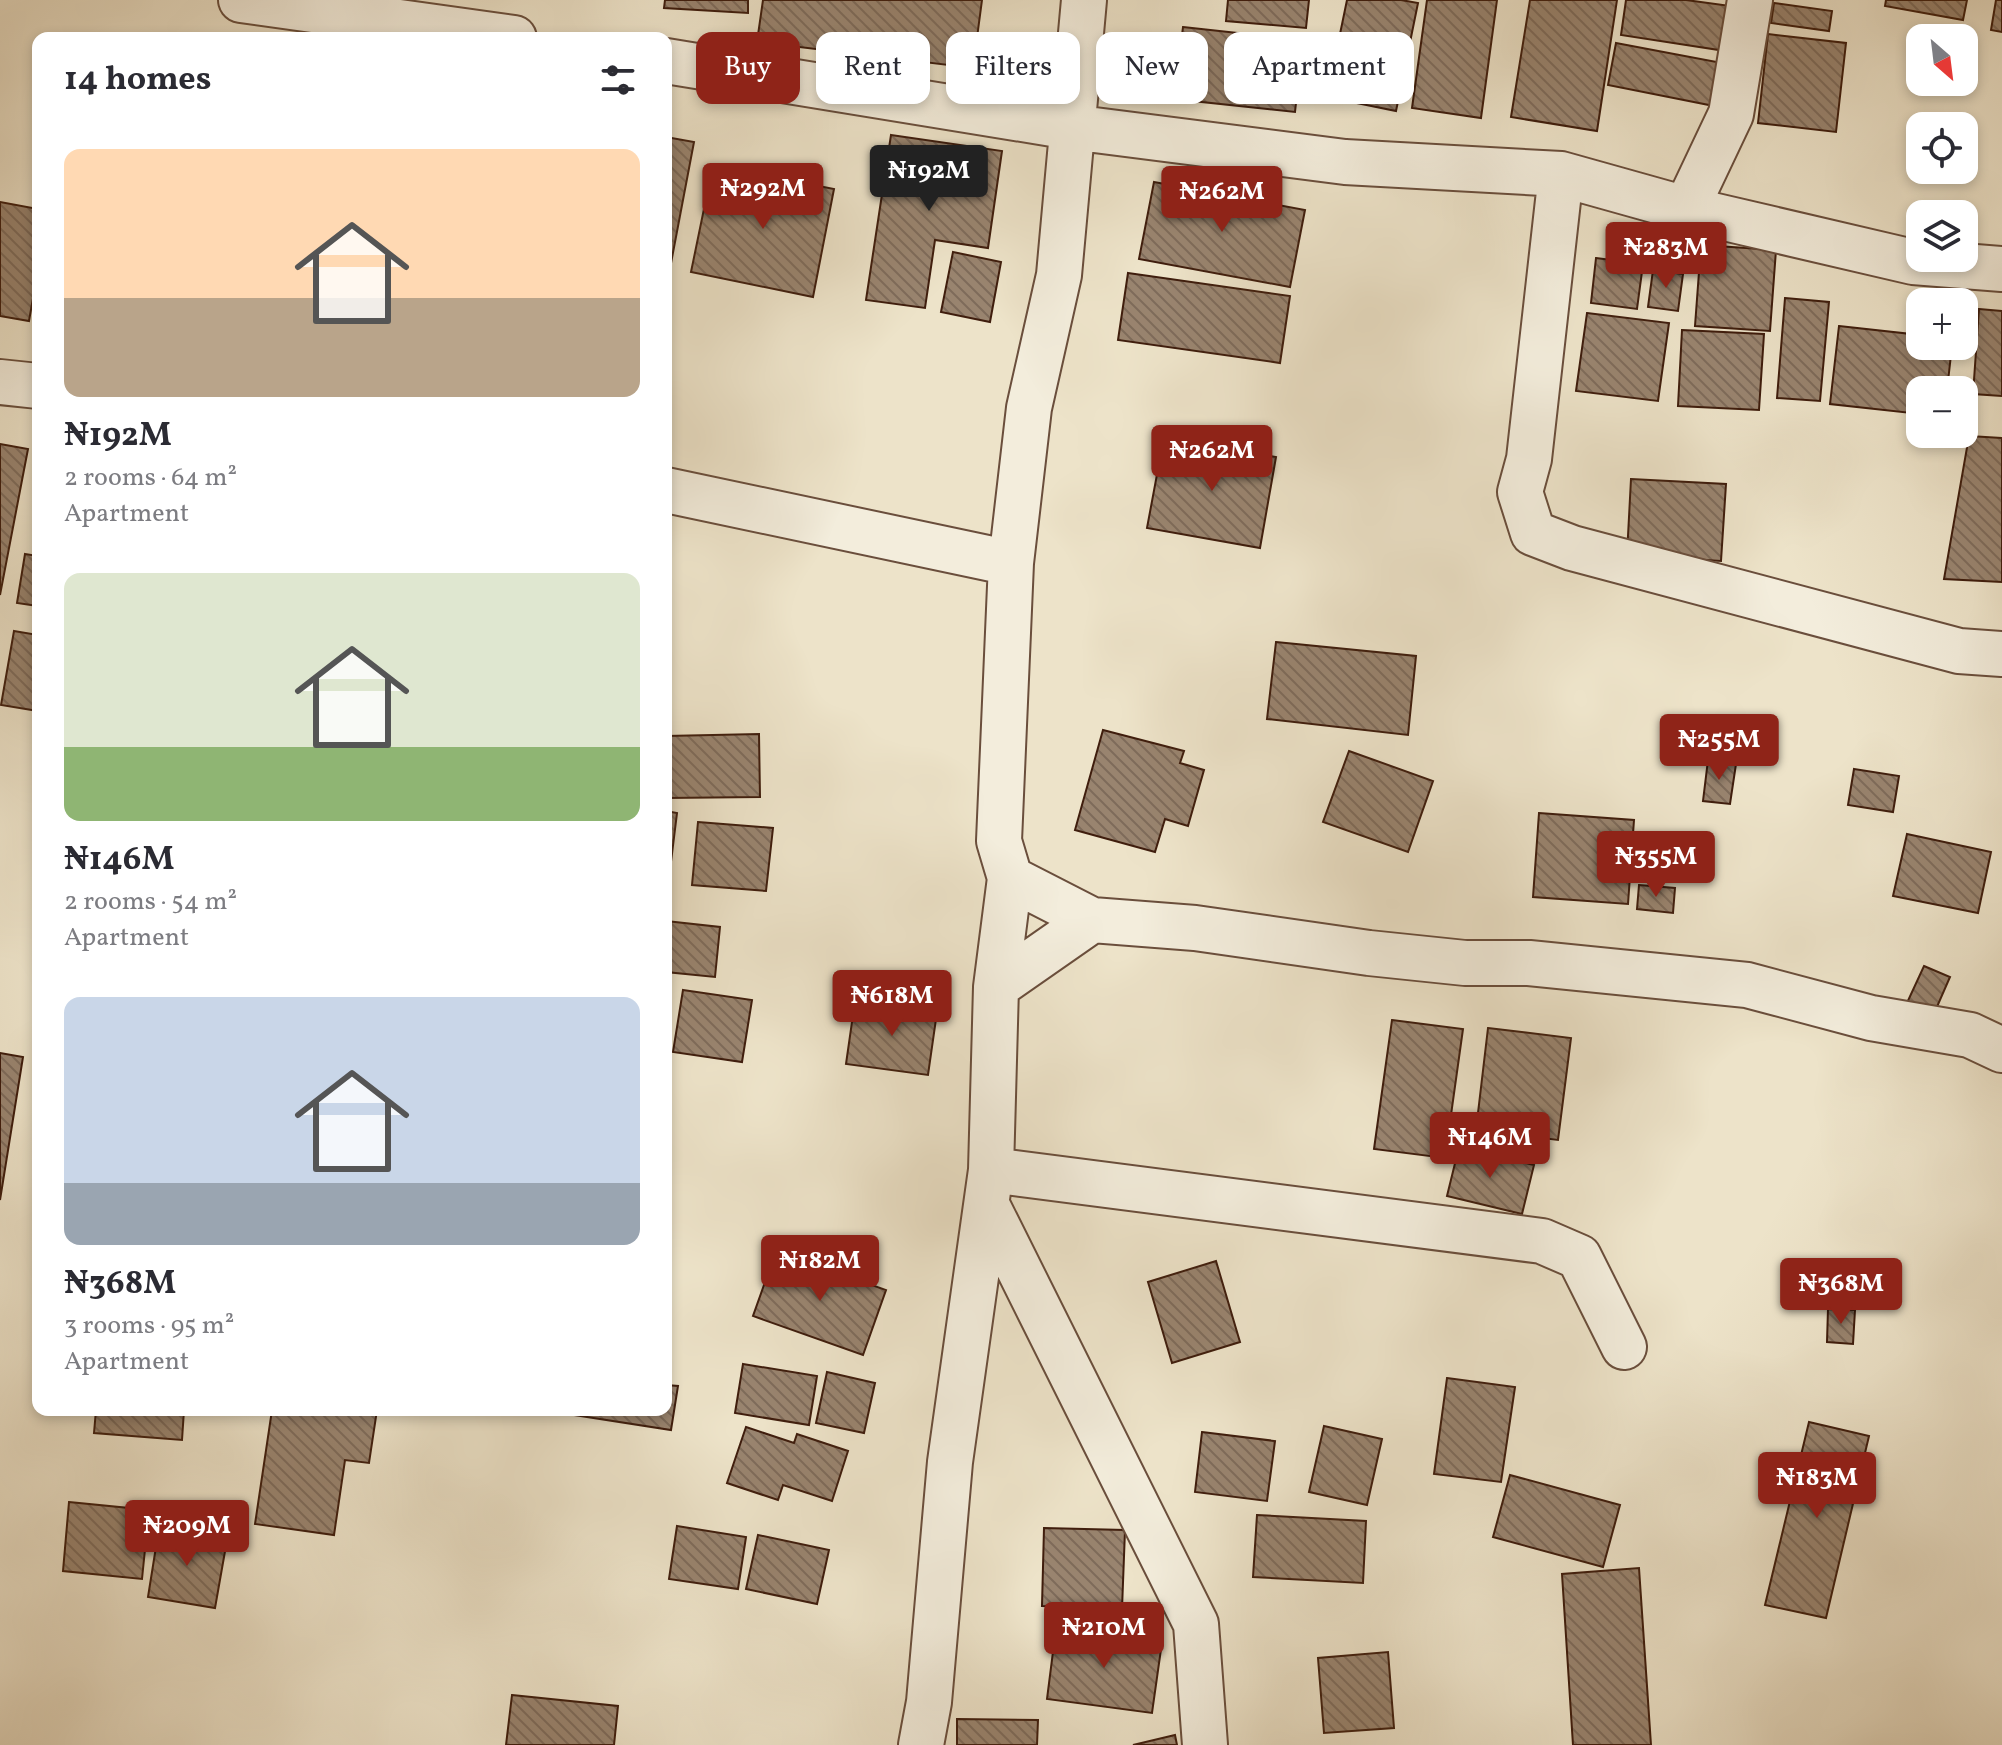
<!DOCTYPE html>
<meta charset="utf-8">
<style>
body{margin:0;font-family:Vollkorn,serif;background:#f2f2f3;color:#2b2b33;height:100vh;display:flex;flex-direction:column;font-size:30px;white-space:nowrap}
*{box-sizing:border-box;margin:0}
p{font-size:26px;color:#7c7c81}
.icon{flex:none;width:44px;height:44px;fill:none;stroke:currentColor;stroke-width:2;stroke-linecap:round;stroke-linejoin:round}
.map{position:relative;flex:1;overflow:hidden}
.details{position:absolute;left:32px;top:32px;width:640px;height:1384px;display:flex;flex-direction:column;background:#fff;border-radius:16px;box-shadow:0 4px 12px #0003}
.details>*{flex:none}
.guide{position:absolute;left:696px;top:32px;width:760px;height:72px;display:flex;gap:16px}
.needle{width:52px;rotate:152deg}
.fabs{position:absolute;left:1906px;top:24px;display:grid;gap:16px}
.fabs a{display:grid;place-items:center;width:72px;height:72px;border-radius:16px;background:#fff;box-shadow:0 4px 12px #0003;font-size:40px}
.price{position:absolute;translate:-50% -68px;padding:0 18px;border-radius:8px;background:#8f2418;color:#fff;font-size:26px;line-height:52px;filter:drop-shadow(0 2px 4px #0008)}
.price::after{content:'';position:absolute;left:50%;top:48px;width:24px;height:18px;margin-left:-12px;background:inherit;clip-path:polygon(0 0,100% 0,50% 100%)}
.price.active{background:#222;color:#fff}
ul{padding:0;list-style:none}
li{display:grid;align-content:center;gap:16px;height:424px;padding:0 32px}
li span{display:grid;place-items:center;height:248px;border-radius:16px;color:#555}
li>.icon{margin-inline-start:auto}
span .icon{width:144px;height:144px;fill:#fffc;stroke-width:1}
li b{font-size:34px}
h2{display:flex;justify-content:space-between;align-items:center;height:96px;padding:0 32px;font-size:34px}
.tag{padding:0 28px;border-radius:16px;background:#fff;box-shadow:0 4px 12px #0003;font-size:28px;line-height:72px}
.tag.active{background:#8f2418;color:#fff}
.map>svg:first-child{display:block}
.building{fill:url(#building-back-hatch);stroke:#3f1d0d;stroke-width:2}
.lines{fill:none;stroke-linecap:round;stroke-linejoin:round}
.minor-casing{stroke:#6a4e3c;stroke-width:48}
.minor{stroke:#f3eddc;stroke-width:44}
</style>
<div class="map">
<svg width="2002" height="1745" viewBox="0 0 2002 1745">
<defs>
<pattern id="building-back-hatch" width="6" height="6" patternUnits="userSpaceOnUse" patternTransform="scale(2)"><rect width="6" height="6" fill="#99846f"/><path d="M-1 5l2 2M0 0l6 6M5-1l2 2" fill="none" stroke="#7e6b5a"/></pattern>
</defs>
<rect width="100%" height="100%" fill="#ede3c9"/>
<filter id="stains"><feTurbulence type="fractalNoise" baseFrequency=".0025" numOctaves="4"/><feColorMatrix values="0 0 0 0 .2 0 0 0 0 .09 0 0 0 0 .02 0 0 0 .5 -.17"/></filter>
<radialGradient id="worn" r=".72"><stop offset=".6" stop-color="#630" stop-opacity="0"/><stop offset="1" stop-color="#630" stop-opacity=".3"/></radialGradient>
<!-- building -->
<path class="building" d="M665 0H748V13L664 8Z
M763 0H982L973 68 757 42Z
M1228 0H1309L1306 28 1226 21Z
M1347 0H1401L1418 3 1396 111 1327 97Z
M1427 0H1497L1481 118 1412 108Z
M1530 0H1617L1597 131 1511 117Z
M1626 0H1686L1738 7 1732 52 1621 35Z
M1886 0H1967L1963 20 1885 6Z
M1996 0H2002V32L1991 30Z
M1774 3 1832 11 1829 31 1771 23Z
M1183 27 1303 40 1295 112 1174 99Z
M1768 34 1846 43 1836 132 1758 123Z
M1616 43 1722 63 1714 106 1608 85Z
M891 135 1002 151 988 248 935 240 925 308 866 300Z
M666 137 694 142 668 279H666Z
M713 165 834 189 813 297 691 272Z
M1154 182 1305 210 1290 287 1139 259Z
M0 202 38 209V270L29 321 0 316Z
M1701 245 1776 250 1770 331 1695 326Z
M953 252 1001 262 990 322 941 312Z
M1596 258 1643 264 1637 309 1591 303Z
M1653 270 1683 274 1678 311 1648 307Z
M1128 273 1290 296 1280 363 1118 340Z
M1785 298 1829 302 1820 401 1777 398Z
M1979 309 2002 311V396L1973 394Z
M1587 313 1669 323 1658 401 1576 391Z
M1839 326 1920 335V346H1952L1947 390H1920V414L1830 404Z
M1682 330 1764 334 1759 410 1678 406Z
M1969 436 2002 438V582L1944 579Z
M1164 437 1276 457 1260 548 1147 528Z
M0 444 28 449 0 595Z
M1631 479 1726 484 1721 561 1627 555Z
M25 554 38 556V606L17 603Z
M14 631 38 635V711L1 705Z
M1276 642 1416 656 1408 735 1267 719Z
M1103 730 1184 751 1180 763 1204 770 1188 826 1165 819 1155 852 1075 830Z
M759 734 760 797 667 798 666 736Z
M1349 751 1433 781 1408 852 1323 822Z
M1708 760 1736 764 1730 804 1703 801Z
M1854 769 1899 776 1893 812 1848 805Z
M666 811 677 813 669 878H666Z
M1539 813 1634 820 1628 904 1533 897Z
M698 822 773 828 766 891 692 885Z
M1677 833V879H1657L1658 834Z
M1907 834 1991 852 1978 913 1893 896Z
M1639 885 1675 888 1673 913 1637 909Z
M666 921 720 927 715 977 666 972Z
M1924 966 1950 977 1933 1016 1906 1005Z
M683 990 752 1000 742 1062 673 1052Z
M855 1001 937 1012 928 1075 846 1064Z
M1392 1020 1463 1029 1445 1158 1374 1149Z
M1488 1028 1571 1038 1558 1140 1476 1130Z
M0 1053 23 1057 0 1200Z
M1459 1147 1534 1165 1522 1214 1447 1196Z
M776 1251 886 1290 863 1355 753 1316Z
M1216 1261 1240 1342 1172 1363 1148 1282Z
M1828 1309 1855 1310 1853 1344 1827 1342Z
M743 1364 817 1376 809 1425 735 1413Z
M827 1372 875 1383 864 1433 816 1423Z
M1447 1378 1515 1387 1501 1482 1434 1474Z
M666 1385 678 1386 671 1430 542 1410H666Z
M96 1410H184L182 1440 94 1433Z
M272 1410H377L369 1463 345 1460 334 1535 255 1524Z
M1809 1422 1869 1436 1826 1618 1765 1605Z
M1324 1426 1382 1439 1367 1505 1309 1492Z
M746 1427 794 1443 797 1434 848 1451 832 1501 783 1485 778 1500 727 1483Z
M1202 1432 1275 1441 1267 1501 1195 1492Z
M1510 1475 1620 1505 1603 1567 1493 1537Z
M69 1502 149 1510 142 1579 63 1571Z
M1257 1515 1366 1521 1363 1583 1253 1577Z
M677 1526 746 1537 738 1589 669 1579Z
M159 1528 227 1540 215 1608 148 1597Z
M1044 1528 1125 1530 1122 1609 1042 1606Z
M758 1535 829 1550 817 1604 746 1589Z
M1639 1568 1651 1745H1573L1562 1574Z
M1056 1628 1162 1642 1152 1713 1047 1699Z
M1388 1652 1394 1728 1324 1733 1318 1658Z
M512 1695 618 1706 614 1745H506Z
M957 1719 1038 1720 1037 1745H957Z
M1175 1735 1177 1745H1133Z"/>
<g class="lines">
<defs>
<path id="minor" d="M241 0 514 38
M666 61 1071 127 1345 162 1561 174 1686 209 1913 262 2002 269
M1561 174 1529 459 1520 492 1533 533 1572 548 1959 651 2002 654
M1686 209 1731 114 1750 0
M0 382 38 386
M666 490 1011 563
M1010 878 1092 920 1195 928 1369 953 1465 963H1529L1747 985 1871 1018 1970 1035 2002 1050
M996 987 1092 920
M991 1170 1542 1241 1579 1257 1624 1347
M988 1207 1196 1624 1205 1745
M921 1745 929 1702 950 1462 991 1170 996 987 1010 878 999 841 1011 563 1029 408 1059 275 1084 0"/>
</defs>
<!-- minor casing -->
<use href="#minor" class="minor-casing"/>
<!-- minor -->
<use href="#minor" class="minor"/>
</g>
<rect width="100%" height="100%" filter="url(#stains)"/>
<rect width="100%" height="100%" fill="url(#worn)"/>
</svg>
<div class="fabs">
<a><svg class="needle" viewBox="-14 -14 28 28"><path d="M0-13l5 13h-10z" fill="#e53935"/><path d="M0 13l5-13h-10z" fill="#7c7c81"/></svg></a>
<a><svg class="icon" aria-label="locate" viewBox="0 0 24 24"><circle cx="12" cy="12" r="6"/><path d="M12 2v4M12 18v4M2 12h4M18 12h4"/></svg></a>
<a><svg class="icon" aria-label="layers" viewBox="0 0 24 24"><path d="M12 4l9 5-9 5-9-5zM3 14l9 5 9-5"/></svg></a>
<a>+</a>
<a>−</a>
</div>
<b class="price active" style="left:929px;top:213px">₦192M</b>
<b class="price" style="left:763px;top:231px">₦292M</b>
<b class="price" style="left:1222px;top:234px">₦262M</b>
<b class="price" style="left:1666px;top:290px">₦283M</b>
<b class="price" style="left:1212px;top:493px">₦262M</b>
<b class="price" style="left:1719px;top:782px">₦255M</b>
<b class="price" style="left:1656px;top:899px">₦355M</b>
<b class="price" style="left:892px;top:1038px">₦618M</b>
<b class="price" style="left:1490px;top:1180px">₦146M</b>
<b class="price" style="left:820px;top:1303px">₦182M</b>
<b class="price" style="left:1841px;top:1326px">₦368M</b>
<b class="price" style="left:1817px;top:1520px">₦183M</b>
<b class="price" style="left:187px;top:1568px">₦209M</b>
<b class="price" style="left:1104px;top:1670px">₦210M</b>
<div class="guide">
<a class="tag active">Buy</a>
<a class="tag">Rent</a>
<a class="tag">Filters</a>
<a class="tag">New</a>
<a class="tag">Apartment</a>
</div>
<section class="details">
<h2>14 homes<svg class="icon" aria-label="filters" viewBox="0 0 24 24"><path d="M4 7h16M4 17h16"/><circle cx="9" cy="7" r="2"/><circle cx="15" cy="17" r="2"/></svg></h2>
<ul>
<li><span style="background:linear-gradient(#ffd9b3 60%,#b9a48a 0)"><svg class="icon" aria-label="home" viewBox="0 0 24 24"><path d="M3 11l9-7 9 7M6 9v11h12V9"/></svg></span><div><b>₦192M</b><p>2 rooms · 64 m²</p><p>Apartment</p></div></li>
<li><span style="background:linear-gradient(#dfe7d0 70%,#8fb573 0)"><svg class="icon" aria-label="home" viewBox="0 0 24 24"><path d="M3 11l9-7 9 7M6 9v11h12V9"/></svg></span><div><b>₦146M</b><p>2 rooms · 54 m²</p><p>Apartment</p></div></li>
<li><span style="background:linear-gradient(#c9d6e8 75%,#9aa5b1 0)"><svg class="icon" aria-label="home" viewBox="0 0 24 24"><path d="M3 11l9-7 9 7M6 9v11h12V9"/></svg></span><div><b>₦368M</b><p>3 rooms · 95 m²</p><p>Apartment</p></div></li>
</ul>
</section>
</div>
